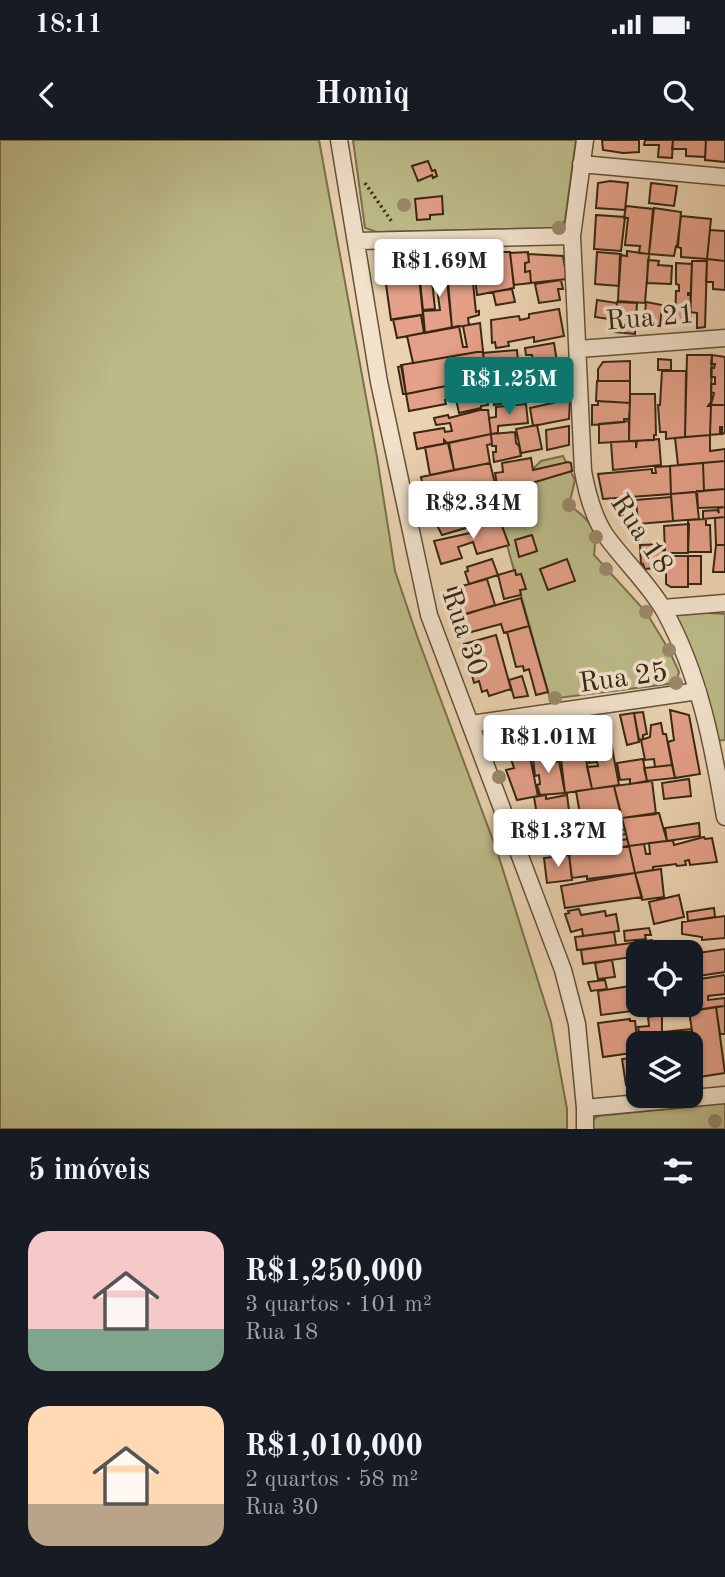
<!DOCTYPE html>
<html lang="pt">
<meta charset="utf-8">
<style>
body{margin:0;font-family:"Old Standard TT",serif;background:#242831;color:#f1f3f6;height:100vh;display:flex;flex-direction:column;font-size:26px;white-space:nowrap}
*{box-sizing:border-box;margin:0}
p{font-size:23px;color:#9ea1a6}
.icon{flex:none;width:38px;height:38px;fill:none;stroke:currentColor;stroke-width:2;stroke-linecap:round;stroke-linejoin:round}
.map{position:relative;height:989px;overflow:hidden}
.sheet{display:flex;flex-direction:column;background:#171b24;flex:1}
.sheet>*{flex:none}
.controls{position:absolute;left:626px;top:800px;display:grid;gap:14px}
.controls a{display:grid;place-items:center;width:77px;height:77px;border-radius:14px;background:#171b24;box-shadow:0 2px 5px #0004;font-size:35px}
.price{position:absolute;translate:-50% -60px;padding:0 16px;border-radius:7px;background:#fff;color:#222;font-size:23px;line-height:46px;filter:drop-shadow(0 2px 4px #0008)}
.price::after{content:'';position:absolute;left:50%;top:42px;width:21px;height:16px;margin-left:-10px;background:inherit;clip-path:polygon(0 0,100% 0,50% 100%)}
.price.current{background:#0f766e;color:#fff}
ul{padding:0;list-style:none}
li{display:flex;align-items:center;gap:21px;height:175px;padding:0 28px}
li span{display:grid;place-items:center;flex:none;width:196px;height:140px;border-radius:21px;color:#555}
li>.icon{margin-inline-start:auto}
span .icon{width:84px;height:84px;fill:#fffc;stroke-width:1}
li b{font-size:30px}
h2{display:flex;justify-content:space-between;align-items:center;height:84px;padding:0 28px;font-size:30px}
.status{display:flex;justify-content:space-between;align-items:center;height:49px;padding:0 35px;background:#171b24;direction:ltr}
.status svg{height:19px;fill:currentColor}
header{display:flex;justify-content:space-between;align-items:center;height:91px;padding:0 28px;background:#171b24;font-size:32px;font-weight:700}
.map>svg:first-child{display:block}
.green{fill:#bcba88;stroke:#7a704c;stroke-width:2}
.building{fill:#e4a088;stroke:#372711;stroke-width:2}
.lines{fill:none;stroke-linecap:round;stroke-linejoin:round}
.minor-casing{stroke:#645239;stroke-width:19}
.path{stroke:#372711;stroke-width:3.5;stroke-dasharray:2 3.5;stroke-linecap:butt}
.minor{stroke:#f2e2cc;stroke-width:16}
.tree{fill:#9a8869}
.labels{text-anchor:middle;stroke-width:7;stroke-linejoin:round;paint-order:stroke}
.street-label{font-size:28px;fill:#372711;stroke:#f2e2cc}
</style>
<div class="status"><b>18:11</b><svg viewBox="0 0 49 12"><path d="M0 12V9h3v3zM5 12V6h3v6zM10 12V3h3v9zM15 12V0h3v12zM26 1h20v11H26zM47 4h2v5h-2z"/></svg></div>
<header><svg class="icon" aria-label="back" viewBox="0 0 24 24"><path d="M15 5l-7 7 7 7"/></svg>Homiq<svg class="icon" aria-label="search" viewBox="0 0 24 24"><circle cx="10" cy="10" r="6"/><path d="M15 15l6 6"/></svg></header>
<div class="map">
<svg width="725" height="989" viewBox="0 0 725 989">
<rect width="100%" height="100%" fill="#ebd2b0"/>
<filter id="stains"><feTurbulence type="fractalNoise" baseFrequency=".00286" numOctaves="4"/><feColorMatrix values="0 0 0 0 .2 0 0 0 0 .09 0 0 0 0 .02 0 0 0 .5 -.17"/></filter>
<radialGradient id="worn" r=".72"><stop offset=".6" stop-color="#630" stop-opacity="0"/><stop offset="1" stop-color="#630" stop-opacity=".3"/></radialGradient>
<!-- green -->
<path class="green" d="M0 0H319L377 317 395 431 417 496 497 711 551 882 567 969V989H0Z
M353 0H576L565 80 559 88 377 92 365 88Z
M563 316 575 340 569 365C590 380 598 388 594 415L646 472 669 510 679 532 676 543 550 559 493 355 507 334 529 333 541 321Z
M674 471 725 474V600L716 601Z
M725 963V989H593V980L598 976Z"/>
<!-- building -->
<path class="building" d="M602 0H639V12L623 13 603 10Z
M645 0H673L672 18 658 17 659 5H644Z
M673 0H706L705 17 686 16V9H672Z
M706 0H725V22L705 20Z
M428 21 432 31 435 30 437 36 433 38 432 35 418 41 412 26Z
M610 41 628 43 625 70 596 68 598 43Z
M651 43 677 46 674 66 649 63Z
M442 56 443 74 430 75V79L417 80 415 59Z
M626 66 653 69 649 114 639 113 640 106 625 105 628 78H624Z
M654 68 681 72 678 106H676L674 116 649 114Z
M596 75 625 77 621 111 594 109Z
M681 76 711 79 707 119 681 117V108L677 107Z
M710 90 725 91V121L707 119Z
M417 111 429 112 435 169 423 170Z
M627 111 649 114 645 163 618 161 620 115 627 116Z
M432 112H444L452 188 425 193 423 171 440 170Z
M444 112 455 113 456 117H458L460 132 446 133Z
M472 112H510L514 148 477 155Z
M528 112 529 122 525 123V132L530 131 531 143 514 145 510 113Z
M597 112 621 114 619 146 595 144Z
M528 114 563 116 567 139 531 143 530 131 525 132V123L529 122Z
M400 116V121L417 118 423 175 391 180 383 123 388 117Z
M707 119 725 121V150L713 149V142H706Z
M648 120 659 121 658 125 672 126 671 144 647 143Z
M692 121H707L705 187 697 188V173L690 172Z
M676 123 692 124 691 153H688V155H691L690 183H675L676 151H679V145L676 144Z
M474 127 475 143H473L476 172 479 171V175L468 178 469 185 452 188 448 142 461 141V128Z
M561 140 563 149H558L560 160 539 163 535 144Z
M512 149 515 162 496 165 493 152Z
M597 160 617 163 616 180 595 177Z
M617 162 637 163 635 194 615 192Z
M646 162 662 165 660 186 644 185Z
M559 169 564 196 534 202V197L508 202 509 206 496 208 495 202 492 203 491 180 519 176 520 180 529 178V174Z
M421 175 424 193 397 198 393 179Z
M480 183 483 211 413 223 407 196 459 186 463 207H467L463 186Z
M554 203 557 222 534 226 532 215H526L525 208Z
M517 210 519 232 486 238 483 213Z
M483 211 486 238 406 254 401 225Z
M687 215H712L711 262 708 266H711L710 295 685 297Z
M712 215 725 217V265H711L714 253 711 252V244H715V237H711V228H714L715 224H711Z
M658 219 671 220V230H658Z
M630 221V241H598V229L603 222Z
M402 226 406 254H403L398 227Z
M662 231H686L685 297 666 299V292H660L658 265H660Z
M570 233 569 251 526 259 524 242Z
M509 234 510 242 521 241 525 259 494 265 490 237Z
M486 238 488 265 481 266V268L459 273 456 259 445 260 446 264 409 271 406 254 446 246V249L453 248V245Z
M597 241H630V263L596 261Z
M630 254H655L656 295H654V300L629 301Z
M570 259 569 279 533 286 530 268Z
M598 261 630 263 629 279H624V282L592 285V265H598Z
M526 264 528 283 498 286V293L491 294 489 278 496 277V267Z
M711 265H725V293L722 294V287H720V294L710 295Z
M480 270H488L491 294 447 303 444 300V304L417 309 414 293 444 288 445 292 452 291 450 283 436 285 434 278 448 275 449 278Z
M629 281V301L599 303V284Z
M537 285 542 309 521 313 516 289Z
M569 286V305L547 310 546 290Z
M515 292 516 303 519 306 521 316 494 322 493 312H496V306H492L491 294Z
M491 294 492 304 487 305 490 323 454 330 449 303Z
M710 295V311L725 309V321L678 325 675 298Z
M659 299 661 325 613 330 611 302 636 301V308L637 301Z
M448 303 454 330 430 335 425 307Z
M531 318 533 330 568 322 571 323 572 331 522 346 498 350 495 333 503 332 502 323Z
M725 321V349L704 351 703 323Z
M490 323 496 348 464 356 461 344 424 352 421 337Z
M703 323 704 351 671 354 670 326Z
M670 326 671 354 603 359 598 334 652 329V333H656L655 327Z
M725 349V367L698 368 697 351Z
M696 352 699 379 673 381 671 354Z
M475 357 477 365 466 368 464 360Z
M671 357 673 381 638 384 636 360Z
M494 364 496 376 494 379 487 382 485 366Z
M725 367V377L703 379V371L717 370 719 373 718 368Z
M480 371 483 383 442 395 437 385 443 383 442 379 446 376 456 374 457 377Z
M725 377V405H716L715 378Z
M499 378 509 405 477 414 473 402 458 407 462 418 441 424 434 401 470 393 469 389 495 382 494 379Z
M706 379V385H710L711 412H688V380Z
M689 384 688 413H665L664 386Z
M532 395 537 411 519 417 515 400Z
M663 404 664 422 655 423V428L645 429 643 424 641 425 640 405Z
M716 405H725V432H713Z
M666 416H688V447H671L666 444Z
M688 416H701V444H688Z
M492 419 498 435 469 444 465 432 468 431 467 427Z
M567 419 575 441 548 450 540 429Z
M515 430 516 435 521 434 526 449 520 450 521 455 504 459 498 435Z
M487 439 495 465 454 478 449 462 456 460 454 455 450 456 448 450Z
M521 458 529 486 504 493 501 484 464 494 458 476Z
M529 486 548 552 536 555 529 529 524 531 523 526 516 527 507 492Z
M496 495 511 549 489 556 487 550 482 552 479 541 474 543 464 504Z
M522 536 528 556 514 558 509 540Z
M670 570 689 575 700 634 675 638 668 602 674 600Z
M643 572 647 594 643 595V599L639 600 634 573Z
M634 573 639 602 627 605 620 575Z
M606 576 619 645 592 649 587 627 598 626 597 622 589 623 588 606 585 597H582L579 580Z
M661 583 663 594H666L672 625 655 627 654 619 645 620 641 600 650 597 651 585Z
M552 585 551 595H554L559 621 545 625 538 587Z
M510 591 512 596 525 593 538 656 517 660 506 630 514 628 511 619 507 620 505 611 499 612 493 594Z
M542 608 545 625 559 621 565 653 540 655 537 645 540 644 539 635 535 636 532 609Z
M585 615 592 649 565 653 561 619Z
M643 619 647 641 630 644V639L620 640 617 623Z
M672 625 675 638 647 641 644 628Z
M689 639 691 656 664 659 662 643Z
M652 641 656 674 622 678 614 646Z
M614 646 621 675 581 680 576 651Z
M546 655V659L567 655 570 678 541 682 540 674 537 675 534 657Z
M656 673H659L667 701 629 706 622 678Z
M619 675 621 690 625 689 626 694 621 695 622 700 627 699 629 706 607 709 600 704 597 678Z
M580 680 583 705 540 711 533 686Z
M699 683 700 696 667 701 665 688Z
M704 697 705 699 712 698 717 722 690 725 689 720 685 721 686 725 677 726 676 724 653 727V730L635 733 629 706 644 704 646 714H650L649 703 673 700 674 705Z
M629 706 635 733 587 739V736L572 738 569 714Z
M569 715 572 740 547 743 544 718Z
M661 729 664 757 642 760 635 733Z
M635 733 642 757 565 768 561 746Z
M679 755 684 777 654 784 649 762Z
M714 768 715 777 688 781 687 772Z
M579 769 581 775 605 771 606 776 616 774 619 791 583 796 582 789 571 792 565 774 569 773 568 771Z
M725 776V798L702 800V797L682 794V782Z
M649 788 651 795H645L646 799 625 801 624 791Z
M614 792 616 805 577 810 575 797Z
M652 800 655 809 649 810V812H639V816L583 824 581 810Z
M725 809V832L691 837V814Z
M639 816V844L633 845 628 818Z
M612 820 615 837 598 839 595 823Z
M725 835V854L708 856V860L725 858V866L671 874 668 864H691V837L700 836V839Z
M605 840 607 849 591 851 588 842Z
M637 845 641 870 601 875 598 851Z
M725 866V894H720L716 867Z
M716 867 725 933 699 937 689 871Z
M662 875V895L640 898 638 887 649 886 648 877Z
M630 879V881H635L639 912 603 917 598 883Z
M691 889 695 913 691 914V903H666L664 892Z
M639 917V945H626L622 919Z"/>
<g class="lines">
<defs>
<path id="minor" d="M339 0 379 242 429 475 563 830 577 884 585 968V989
M585 0 572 96 583 331C587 353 593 377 606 396 625 422 650 445 665 472 700 536 713 606 725 677
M581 24 725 37
M357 101 572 96
M579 209 725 198
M663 468 725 463
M471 584 698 551
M585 968 725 955"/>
</defs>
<!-- minor casing -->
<use href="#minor" class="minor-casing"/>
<!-- path -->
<path class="path" d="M365 43 392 82"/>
<!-- minor -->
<use href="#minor" class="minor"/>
</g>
<!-- trees -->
<g class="tree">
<circle cx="404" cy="65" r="7"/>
<circle cx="559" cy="88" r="7"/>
<circle cx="493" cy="355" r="7"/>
<circle cx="569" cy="365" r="7"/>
<circle cx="596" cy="397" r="7"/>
<circle cx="606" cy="429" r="7"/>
<circle cx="646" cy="472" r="7"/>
<circle cx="669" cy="510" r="7"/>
<circle cx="676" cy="543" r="7"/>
<circle cx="555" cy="558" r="7"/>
<circle cx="499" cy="637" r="7"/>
<circle cx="581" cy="688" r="7"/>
<circle cx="534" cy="708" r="7"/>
<circle cx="715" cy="981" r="7"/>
</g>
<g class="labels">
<!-- street labels -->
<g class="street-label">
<text transform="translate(650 176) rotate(-5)" y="10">Rua 21</text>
<text transform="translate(643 393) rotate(56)" y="10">Rua 18</text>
<text transform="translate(466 492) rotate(71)" y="10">Rua 30</text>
<text transform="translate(623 536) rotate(-8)" y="10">Rua 25</text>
</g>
</g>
<rect width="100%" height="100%" filter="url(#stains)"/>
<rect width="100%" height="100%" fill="url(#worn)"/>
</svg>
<div class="controls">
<a><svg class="icon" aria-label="locate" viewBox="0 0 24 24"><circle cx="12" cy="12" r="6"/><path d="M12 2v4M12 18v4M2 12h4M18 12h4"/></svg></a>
<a><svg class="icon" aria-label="layers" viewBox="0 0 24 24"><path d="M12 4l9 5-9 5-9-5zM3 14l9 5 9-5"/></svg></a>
</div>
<b class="price" style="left:439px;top:159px">R$1.69M</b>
<b class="price current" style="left:509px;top:277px">R$1.25M</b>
<b class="price" style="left:473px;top:401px">R$2.34M</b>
<b class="price" style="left:548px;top:635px">R$1.01M</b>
<b class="price" style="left:558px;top:729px">R$1.37M</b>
</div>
<section class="sheet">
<h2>5 imóveis<svg class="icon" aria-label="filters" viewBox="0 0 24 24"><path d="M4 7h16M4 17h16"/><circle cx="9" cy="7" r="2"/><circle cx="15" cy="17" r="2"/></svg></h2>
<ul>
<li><span style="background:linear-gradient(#f6c9c9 70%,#7fa58c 0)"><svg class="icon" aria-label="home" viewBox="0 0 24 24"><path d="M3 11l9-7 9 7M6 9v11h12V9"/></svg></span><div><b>R$1,250,000</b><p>3 quartos · 101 m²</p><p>Rua 18</p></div></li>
<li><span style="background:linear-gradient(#ffd9b3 70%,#b9a48a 0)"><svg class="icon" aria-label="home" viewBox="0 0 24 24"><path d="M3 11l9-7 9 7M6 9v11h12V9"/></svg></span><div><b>R$1,010,000</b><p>2 quartos · 58 m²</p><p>Rua 30</p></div></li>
</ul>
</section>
